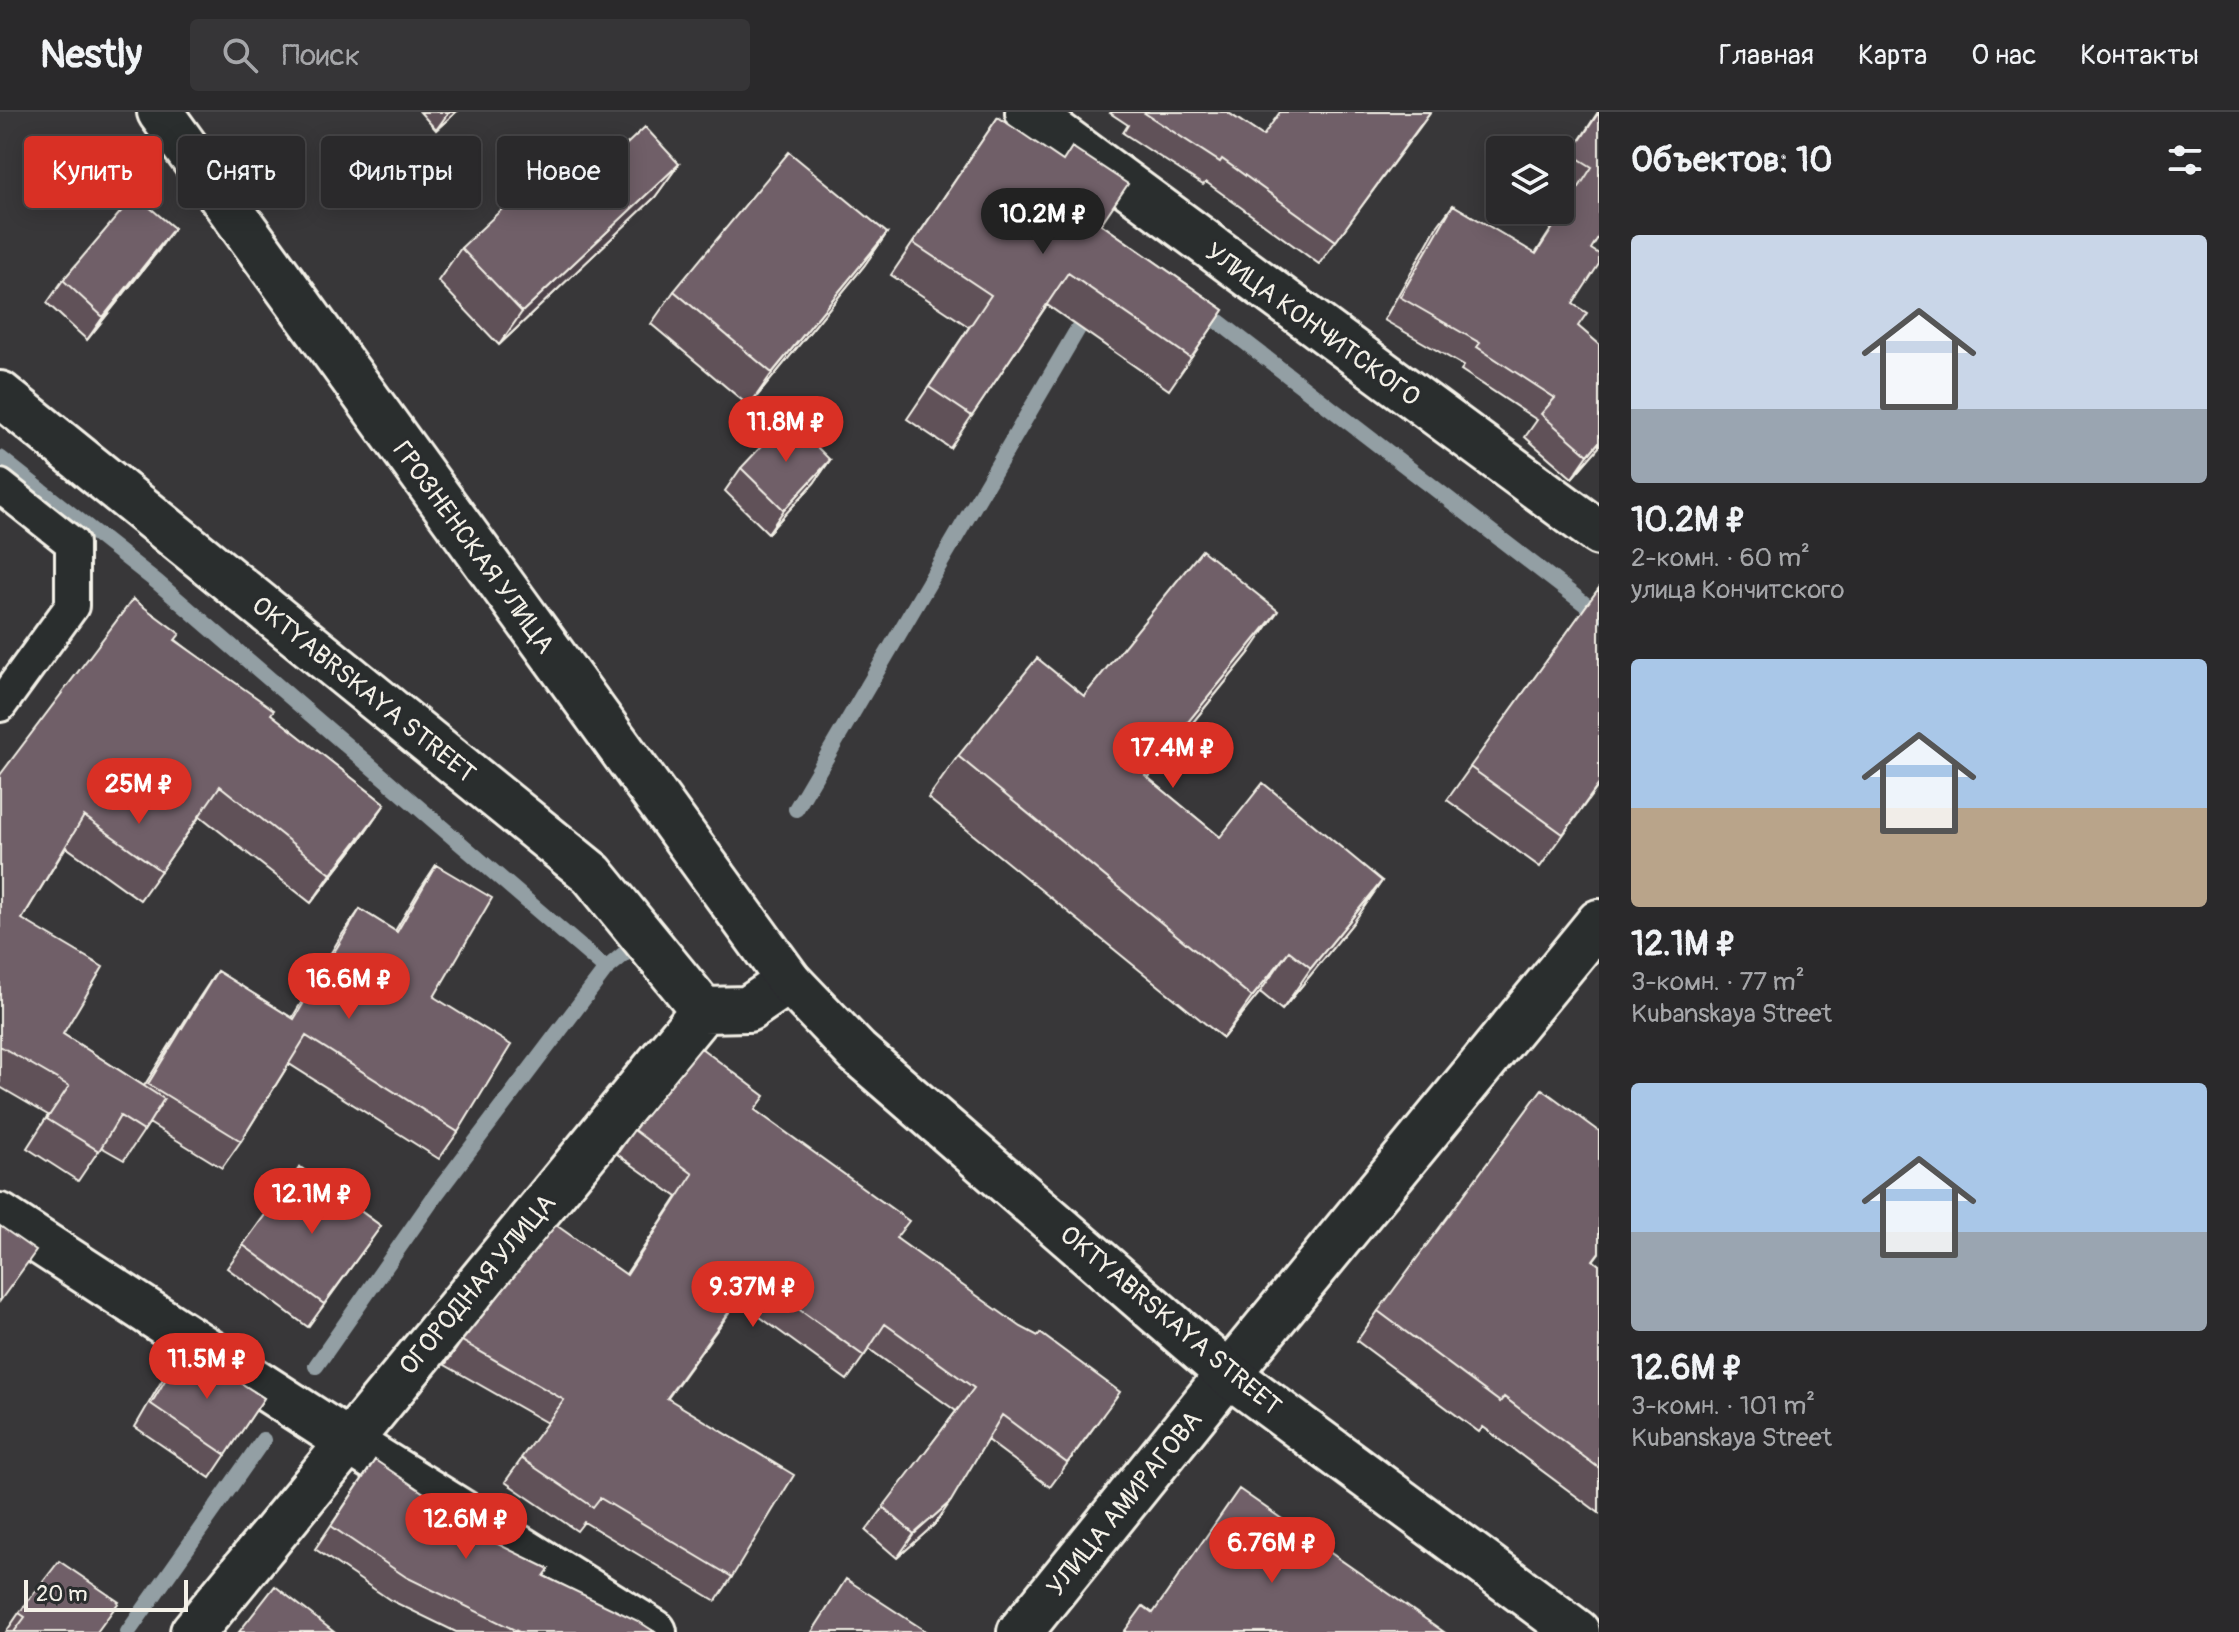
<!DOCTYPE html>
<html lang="ru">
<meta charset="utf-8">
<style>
body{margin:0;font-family:Pangolin,sans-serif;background:#363537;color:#f1f3f6;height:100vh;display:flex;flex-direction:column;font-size:30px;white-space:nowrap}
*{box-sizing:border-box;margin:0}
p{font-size:26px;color:#a5a6a9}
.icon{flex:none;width:44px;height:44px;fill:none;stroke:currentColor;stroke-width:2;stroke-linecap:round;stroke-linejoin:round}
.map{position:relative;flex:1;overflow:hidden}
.details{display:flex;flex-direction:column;background:#2a292b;width:640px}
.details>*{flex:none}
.guide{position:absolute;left:24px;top:24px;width:760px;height:72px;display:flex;gap:16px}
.fabs{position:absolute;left:1486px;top:24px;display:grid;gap:16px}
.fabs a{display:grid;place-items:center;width:88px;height:88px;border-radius:8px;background:#2a292b;box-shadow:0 4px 20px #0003,0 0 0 2px #464547;font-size:40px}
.scale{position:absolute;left:24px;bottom:20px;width:164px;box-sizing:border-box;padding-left:8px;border:4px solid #f4f1e8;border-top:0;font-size:22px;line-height:28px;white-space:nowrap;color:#f4f1e8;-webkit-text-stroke:6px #2a2d2e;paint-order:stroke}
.price{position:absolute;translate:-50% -68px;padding:0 18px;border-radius:28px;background:#d93025;color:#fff;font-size:26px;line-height:52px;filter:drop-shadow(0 2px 4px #0008)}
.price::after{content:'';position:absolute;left:50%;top:48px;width:24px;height:18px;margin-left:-12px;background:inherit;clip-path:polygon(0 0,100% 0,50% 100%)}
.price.selected{background:#222;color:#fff}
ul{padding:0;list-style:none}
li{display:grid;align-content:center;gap:16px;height:424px;padding:0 32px}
li span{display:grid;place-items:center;height:248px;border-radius:8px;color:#555}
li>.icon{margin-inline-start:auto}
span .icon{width:144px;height:144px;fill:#fffc;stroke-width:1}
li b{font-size:34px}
h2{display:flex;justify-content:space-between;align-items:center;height:96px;padding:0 32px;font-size:34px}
.pill{padding:0 28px;border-radius:8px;background:#2a292b;box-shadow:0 4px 20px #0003,0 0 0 2px #464547;font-size:28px;line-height:72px}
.pill.selected{background:#d93025;color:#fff}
header{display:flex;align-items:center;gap:48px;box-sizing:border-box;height:112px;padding:0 40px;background:#2a292b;border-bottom:2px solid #464547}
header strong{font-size:38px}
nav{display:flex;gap:44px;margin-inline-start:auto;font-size:28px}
.search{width:560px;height:72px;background:#363537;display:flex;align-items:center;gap:20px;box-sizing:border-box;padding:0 28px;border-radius:8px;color:#a5a6a9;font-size:30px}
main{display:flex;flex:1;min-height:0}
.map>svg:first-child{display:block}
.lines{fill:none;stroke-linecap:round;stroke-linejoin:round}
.stream{stroke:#939fa4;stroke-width:16}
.service-casing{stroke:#f4f1e8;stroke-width:38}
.minor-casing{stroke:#f4f1e8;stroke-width:50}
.tertiary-casing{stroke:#f4f1e8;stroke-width:50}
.primary-casing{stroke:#f4f1e8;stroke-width:50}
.service{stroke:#2a2d2e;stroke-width:32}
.minor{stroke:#2a2d2e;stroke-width:44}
.tertiary{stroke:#2a2d2e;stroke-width:44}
.primary{stroke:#2a2d2e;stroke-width:44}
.wall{fill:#605159;stroke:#f4f1e8;stroke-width:2}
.shaded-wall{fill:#4e4248;stroke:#f4f1e8;stroke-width:2}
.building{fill:#705e67;stroke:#f4f1e8;stroke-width:2}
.labels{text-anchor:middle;stroke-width:6;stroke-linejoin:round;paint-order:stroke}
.street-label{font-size:26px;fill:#f4f1e8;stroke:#2a2d2e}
</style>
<header>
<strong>Nestly</strong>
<div class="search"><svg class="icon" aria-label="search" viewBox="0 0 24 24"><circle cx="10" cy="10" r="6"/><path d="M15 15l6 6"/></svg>Поиск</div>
<nav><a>Главная</a><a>Карта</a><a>О нас</a><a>Контакты</a></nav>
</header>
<main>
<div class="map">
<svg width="1599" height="1520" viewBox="0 0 1599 1520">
<rect width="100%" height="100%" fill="#383739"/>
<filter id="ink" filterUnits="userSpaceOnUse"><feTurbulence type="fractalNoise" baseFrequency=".0125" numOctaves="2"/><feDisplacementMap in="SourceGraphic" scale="16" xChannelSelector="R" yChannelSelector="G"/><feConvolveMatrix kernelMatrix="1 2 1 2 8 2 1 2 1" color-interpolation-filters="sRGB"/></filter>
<g filter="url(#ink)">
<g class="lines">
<!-- stream -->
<path class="stream" d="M1201 196 1599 503
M0 346 157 470 606 857
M796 697 1089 198
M316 1254 437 1081 606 857 624 842
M128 1520 263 1328"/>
<defs>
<path id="service" d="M0 374 72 431V494L0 593"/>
<path id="minor" d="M1028 0 1599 421
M0 282 592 762 703 898
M0 1104 347 1329 654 1520
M1228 1262 1599 810
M193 1520 703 898 748 897 789 869"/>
<path id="tertiary" d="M1020 1520 1228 1262"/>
<path id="primary" d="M160 0 789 869 857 940 1228 1262 1577 1520"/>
</defs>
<!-- service casing -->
<use href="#service" class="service-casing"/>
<!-- minor casing -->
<use href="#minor" class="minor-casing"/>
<!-- tertiary casing -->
<use href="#tertiary" class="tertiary-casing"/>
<!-- primary casing -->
<use href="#primary" class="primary-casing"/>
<!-- service -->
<use href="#service" class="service"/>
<!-- minor -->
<use href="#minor" class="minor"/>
<!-- tertiary -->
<use href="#tertiary" class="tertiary"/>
<!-- primary -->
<use href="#primary" class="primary"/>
</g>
<!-- wall -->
<path class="wall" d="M420 0H456L436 18Z
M1111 0H1227L1263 24 1431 0 1319 152 1206 70 1203 73 1123 21 1128 13 1110 1Z
M1598 0H1599L1591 137 1573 192 1578 214 1599 335 1572 366 1525 325 1537 308 1461 258 1464 254 1384 208 1436 116 1453 93 1535 142 1576 79 1560 68V58Z
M998 5 1101 112 1224 198 1169 278 1047 193 950 336 907 307 969 215 891 163Z
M679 52 655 85 499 233 438 169 461 136 595 62Z
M887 121 864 154 749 294 651 212 674 179Z
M158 139 87 228 47 191 63 168Z
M830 348 814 371 768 421 725 379 741 356Z
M1599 476V673L1540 755 1447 688Z
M176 528 385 692 365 721 311 791 200 704 140 788 66 735 22 807 63 922 144 974 199 886 217 859 292 906 341 824 360 797 395 819 418 780 436 753 434 885 458 1020 439 1047 289 952 241 1029 222 1056 149 1011 124 1048 101 1035 78 1069 27 1036 48 1003 0 975V663Z
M1249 541 1148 666 1220 725 1382 769 1353 811 1282 898 1260 880 1223 926 928 686 958 644 1084 584Z
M755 998 896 1126 1103 1303 1050 1375 987 1328 935 1412 897 1446 866 1419 956 1299 869 1237 847 1268 738 1189 668 1286 732 1465 716 1489 584 1410 577 1419 505 1370 547 1311 445 1253 462 1229 626 1162 677 1085 617 1042 634 1018Z
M1599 1019V1141L1593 1149 1599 1153V1401L1483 1315 1479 1320 1357 1229 1378 1199Z
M300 1055 381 1114 308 1215 227 1156Z
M185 1235 264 1286 210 1366 135 1315 168 1258Z
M375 1348 457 1412 544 1464 655 1520H456L390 1488 315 1437Z
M19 1501 97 1520H6Z"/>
<!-- shaded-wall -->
<path class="shaded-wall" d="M449 0H456L436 18Z
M679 52 655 85 499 233 522 200Z
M174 116 158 139 87 228 103 205Z
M887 121 864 154 749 294 772 261Z
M1599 330V335L1572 366 1588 343Z
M830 348 814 371 768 421 784 398Z
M1278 499 1249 541 1116 705 1145 663Z
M385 692 365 721 311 791 331 762Z
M1382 769 1353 811 1282 898 1311 856Z
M1289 839 1260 880 1223 926 1252 885Z
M951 1389 935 1412 897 1446 914 1422Z"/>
<!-- building -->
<path class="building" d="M1143 0H1227L1263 24 1280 0H1430L1336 129 1222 47 1220 50Z
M1599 0V124L1591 137 1599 142V152L1573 192 1587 201 1578 214 1599 232V330L1588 343 1541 302 1555 286 1477 235 1480 231 1400 185 1453 93 1536 142 1592 55 1571 42Z
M998 5 1063 49 1072 35 1128 72 1101 112 1224 198 1191 246 1068 161 972 304 929 275 991 183 913 131Z
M645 15 679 52 522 200 461 136 569 34 595 62Z
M789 40 887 121 772 261 674 179Z
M135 83 174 116 103 205 63 168Z
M788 306 830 348 784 398 741 356Z
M1202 438 1278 499 1145 663 1220 725 1263 671 1382 769 1311 856 1289 839 1252 885 958 644 1037 546 1084 584Z
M1599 476V672L1563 722 1470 655Z
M133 487 180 522 175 528 274 598 271 602 385 692 331 762 220 674 161 759 84 704 22 807 103 855 63 922 164 987 144 1019 120 1004 99 1039 47 1007 69 974 0 934V663Z
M436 753 492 786 434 885 511 933 458 1020 306 924 241 1029 148 972 217 859 294 907 360 797 397 820Z
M701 936 765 984 755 998 909 1109 896 1126 1021 1215 1038 1224 1040 1221 1120 1280 1067 1351 1002 1303 951 1389 914 1422 883 1395 974 1276 885 1212 864 1244 754 1165 667 1286 794 1363 732 1465 600 1386 593 1395 521 1346 564 1288 462 1229 556 1113 627 1163 693 1062 634 1018Z
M1542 977 1599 1019V1140L1593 1148 1599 1153V1356L1504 1285 1500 1290 1378 1199Z
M300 1055 381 1114 324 1192 243 1133Z
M0 1114 36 1139 0 1189Z
M185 1235 264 1286 226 1343 151 1292Z
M375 1348 461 1406 457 1412 549 1457 544 1464 638 1509 655 1520H519L406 1465 331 1414Z
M1239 1377 1444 1520H1124L1143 1494 1153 1501Z
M59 1449 119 1490 97 1520H14L25 1505 19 1501Z
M846 1467 927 1520H812Z
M275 1474 334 1520H239Z"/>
</g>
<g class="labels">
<!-- street labels -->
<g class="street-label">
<text transform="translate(1313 212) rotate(36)" y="9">УЛИЦА КОНЧИТСКОГО</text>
<text transform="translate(474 435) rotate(54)" y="9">ГРОЗНЕНСКАЯ УЛИЦА</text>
<text transform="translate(364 577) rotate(39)" y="9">OKTYABRSKAYA STREET</text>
<text transform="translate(477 1172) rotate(-50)" y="9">ОГОРОДНАЯ УЛИЦА</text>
<text transform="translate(1171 1208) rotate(40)" y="9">OKTYABRSKAYA STREET</text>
<text transform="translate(1124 1391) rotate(-51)" y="9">УЛИЦА АМИРАГОВА</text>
</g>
</g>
</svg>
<div class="fabs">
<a><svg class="icon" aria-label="layers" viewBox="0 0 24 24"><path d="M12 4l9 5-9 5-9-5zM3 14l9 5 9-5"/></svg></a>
</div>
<div class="scale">20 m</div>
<b class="price selected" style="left:1043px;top:144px">10.2M ₽</b>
<b class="price" style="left:786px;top:352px">11.8M ₽</b>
<b class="price" style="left:1173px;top:678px">17.4M ₽</b>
<b class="price" style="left:139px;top:714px">25M ₽</b>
<b class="price" style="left:349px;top:909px">16.6M ₽</b>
<b class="price" style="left:312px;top:1124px">12.1M ₽</b>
<b class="price" style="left:753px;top:1217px">9.37M ₽</b>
<b class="price" style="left:207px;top:1289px">11.5M ₽</b>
<b class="price" style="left:466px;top:1449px">12.6M ₽</b>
<b class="price" style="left:1272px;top:1473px">6.76M ₽</b>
<div class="guide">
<a class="pill selected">Купить</a>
<a class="pill">Снять</a>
<a class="pill">Фильтры</a>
<a class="pill">Новое</a>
</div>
</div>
<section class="details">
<h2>Объектов: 10<svg class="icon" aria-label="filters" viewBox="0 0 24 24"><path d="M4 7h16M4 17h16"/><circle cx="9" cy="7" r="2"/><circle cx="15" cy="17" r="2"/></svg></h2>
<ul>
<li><span style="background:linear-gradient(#c9d6e8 70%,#9aa5b1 0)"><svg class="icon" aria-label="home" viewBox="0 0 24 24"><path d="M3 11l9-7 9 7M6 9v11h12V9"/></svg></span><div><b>10.2M ₽</b><p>2-комн. · 60 m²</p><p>улица Кончитского</p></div></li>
<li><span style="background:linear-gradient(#a9c7e8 60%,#b9a48a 0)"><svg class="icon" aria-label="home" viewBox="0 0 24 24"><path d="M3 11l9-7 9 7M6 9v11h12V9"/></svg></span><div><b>12.1M ₽</b><p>3-комн. · 77 m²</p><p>Kubanskaya Street</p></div></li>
<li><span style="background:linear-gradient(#a9c7e8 60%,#9aa5b1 0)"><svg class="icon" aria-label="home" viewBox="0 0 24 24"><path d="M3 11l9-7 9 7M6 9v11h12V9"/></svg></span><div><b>12.6M ₽</b><p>3-комн. · 101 m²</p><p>Kubanskaya Street</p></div></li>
</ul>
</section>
</main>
